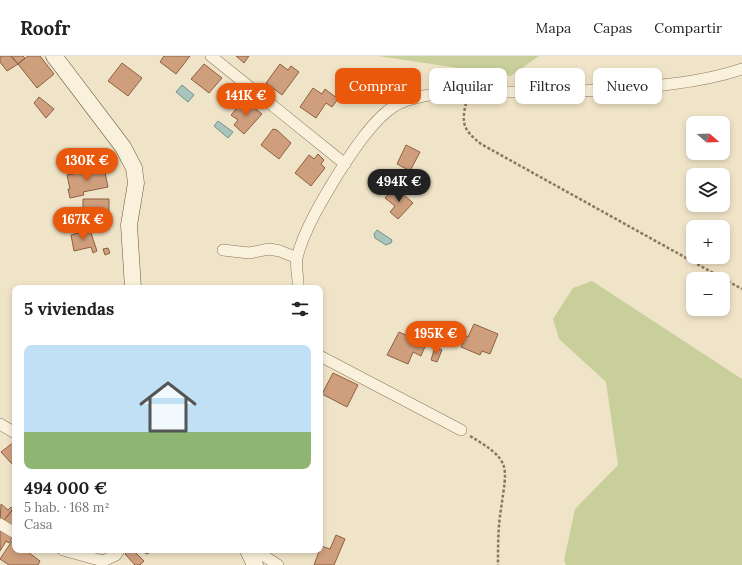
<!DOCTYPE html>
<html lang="es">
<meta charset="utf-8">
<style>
body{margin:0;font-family:Lora,serif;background:#f2f2f2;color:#202124;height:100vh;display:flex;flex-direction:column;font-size:15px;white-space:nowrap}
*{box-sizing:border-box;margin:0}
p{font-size:13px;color:#757577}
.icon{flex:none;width:22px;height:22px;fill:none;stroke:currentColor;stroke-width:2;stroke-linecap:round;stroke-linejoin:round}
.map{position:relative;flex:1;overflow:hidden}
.panel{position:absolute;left:12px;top:229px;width:311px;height:268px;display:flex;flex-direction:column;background:#fff;border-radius:8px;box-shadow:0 2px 6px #0003}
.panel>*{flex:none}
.banner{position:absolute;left:335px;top:12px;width:347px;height:36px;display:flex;gap:8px}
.needle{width:26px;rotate:109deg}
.fabs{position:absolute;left:686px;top:60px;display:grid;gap:8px}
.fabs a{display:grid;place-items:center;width:44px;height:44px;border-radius:8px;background:#fff;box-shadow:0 2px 6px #0003;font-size:20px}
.price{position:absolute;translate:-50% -34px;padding:0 9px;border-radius:14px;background:#ea580c;color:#fff;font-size:13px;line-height:26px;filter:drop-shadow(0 1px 2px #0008)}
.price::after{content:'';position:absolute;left:50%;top:24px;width:12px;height:9px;margin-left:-6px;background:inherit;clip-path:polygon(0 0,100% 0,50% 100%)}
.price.current{background:#222;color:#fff}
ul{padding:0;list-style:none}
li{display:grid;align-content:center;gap:8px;height:212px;padding:0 12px}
li span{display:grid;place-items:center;height:124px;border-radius:8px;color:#555}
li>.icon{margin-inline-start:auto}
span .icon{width:72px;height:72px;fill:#fffc;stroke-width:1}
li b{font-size:17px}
h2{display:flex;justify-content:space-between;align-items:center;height:48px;padding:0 12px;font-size:17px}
.tag{padding:0 14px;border-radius:8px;background:#fff;box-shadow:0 2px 6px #0003;font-size:14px;line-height:36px}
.tag.current{background:#ea580c;color:#fff}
header{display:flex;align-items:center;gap:24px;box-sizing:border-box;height:56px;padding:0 20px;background:#fff;border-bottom:1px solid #e0e0e0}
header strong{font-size:19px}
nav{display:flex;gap:22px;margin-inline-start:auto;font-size:14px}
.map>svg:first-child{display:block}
.green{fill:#c9cf9b}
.water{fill:#a9c4bc;stroke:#6f938a}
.building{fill:#cf9f7d;stroke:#8d5f41}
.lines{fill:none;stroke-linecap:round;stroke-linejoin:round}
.street-casing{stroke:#8d765c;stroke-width:12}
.secondary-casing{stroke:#6f573f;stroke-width:17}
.path{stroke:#8d765c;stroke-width:2.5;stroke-dasharray:3 2;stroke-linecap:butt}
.street{stroke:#faf1dc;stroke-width:11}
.secondary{stroke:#faf1dc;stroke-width:16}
</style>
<header>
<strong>Roofr</strong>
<nav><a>Mapa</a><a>Capas</a><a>Compartir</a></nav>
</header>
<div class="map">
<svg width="742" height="509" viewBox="0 0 742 509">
<rect width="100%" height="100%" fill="#f0e4c8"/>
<!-- green -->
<path class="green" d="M378 0H539L511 20Z
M592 225 742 323V509H566L564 504 575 453 618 409 606 326 559 283 553 263 573 232Z"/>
<!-- water -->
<path class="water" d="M182 29 194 39 188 46 176 36Z
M218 65 233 76 228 82 214 70Z
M377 174 392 184 391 187 386 189 375 182 374 178Z"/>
<!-- building -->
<path class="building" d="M0 0H11L18 8 7 15 0 6Z
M11 0H23L25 2 18 8Z
M28 0H40L54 18 37 32 18 8Z
M164 0H190L176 18 160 6Z
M236 0H249L244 7Z
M122 7 142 22 128 40 108 25Z
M204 8 222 22 209 37 191 23Z
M280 8 288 14 291 10 299 16 282 39 266 27Z
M313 32 322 38 325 33 338 43 332 51 326 47 316 62 300 51Z
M39 41 54 53 46 62 34 47Z
M244 44 262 58 244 78 234 69 238 64 231 59Z
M273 73 277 74 291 87 279 103 261 89Z
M406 89 420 96 410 115 397 108Z
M318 98 324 104 321 108 325 112 311 130 295 117 309 99 314 103Z
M104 112 108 131 83 136 84 139 70 142 68 133H70L67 119Z
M395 131 413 147 398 163 390 156 395 150 385 142Z
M83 143H109V163L91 161V163H83Z
M90 174 97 195 93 197 91 191 74 195 71 179Z
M108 192 110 197 105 199 103 193Z
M474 268 498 278 490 298 482 295 480 299 461 291 463 287 461 286 464 279 468 281Z
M399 276 426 288 421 300 413 296 408 308 387 299Z
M435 291 442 294 437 306 431 304Z
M333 317 358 329 347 351 322 338Z
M14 386 15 405 12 408 1 396Z
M1 448 8 454 11 451 13 453 2 467 0 466Z
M13 453 15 465 10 472 2 467Z
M0 470 14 479 9 487 6 485 0 495Z
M336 479 345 483 334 509H314L321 490 330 493Z
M12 485 15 487V494H25L40 505 38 509H9L0 503Z
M129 494H133L144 505 140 509H135L125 498Z
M137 494H149L148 498Z"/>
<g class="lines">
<defs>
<path id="street" d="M211 0 345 108
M223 194 249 197 269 193 280 195 297 202
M298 232C299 222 295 212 297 202 303 175 324 141 338 118 352 96 374 62 396 49 427 33 483 36 518 36 570 36 620 35 671 28 696 25 719 21 742 13
M320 300 461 374
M0 368 15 377
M0 468 15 477
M63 494 103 505 116 499 119 494
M255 494 278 509"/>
<path id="secondary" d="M54 0 123 91 134 112 136 127 129 169 133 232
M248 494 255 509"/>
</defs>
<!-- street casing -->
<use href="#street" class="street-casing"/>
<!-- secondary casing -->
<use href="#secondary" class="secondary-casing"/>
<!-- path -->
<path class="path" d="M466 47C461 69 464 74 481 88L742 233
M470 380C512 405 507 409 501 453 498 471 498 490 498 509"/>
<!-- street -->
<use href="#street" class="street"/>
<!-- secondary -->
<use href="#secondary" class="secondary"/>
</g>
</svg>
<div class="fabs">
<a><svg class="needle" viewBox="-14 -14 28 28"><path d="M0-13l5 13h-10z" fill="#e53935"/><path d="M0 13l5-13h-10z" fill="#757577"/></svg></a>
<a><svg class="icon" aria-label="layers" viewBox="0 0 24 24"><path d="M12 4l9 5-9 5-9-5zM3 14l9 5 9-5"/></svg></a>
<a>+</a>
<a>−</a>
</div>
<b class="price" style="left:246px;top:61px">141K €</b>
<b class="price" style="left:87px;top:126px">130K €</b>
<b class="price current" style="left:399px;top:147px">494K €</b>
<b class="price" style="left:83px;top:185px">167K €</b>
<b class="price" style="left:436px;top:299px">195K €</b>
<div class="banner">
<a class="tag current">Comprar</a>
<a class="tag">Alquilar</a>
<a class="tag">Filtros</a>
<a class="tag">Nuevo</a>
</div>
<section class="panel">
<h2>5 viviendas<svg class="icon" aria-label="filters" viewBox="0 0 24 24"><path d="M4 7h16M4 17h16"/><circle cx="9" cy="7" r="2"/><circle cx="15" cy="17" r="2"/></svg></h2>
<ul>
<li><span style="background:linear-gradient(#bfe0f5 70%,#8fb573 0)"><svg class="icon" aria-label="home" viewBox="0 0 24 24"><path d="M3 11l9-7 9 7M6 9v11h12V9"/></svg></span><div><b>494 000 €</b><p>5 hab. · 168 m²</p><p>Casa</p></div></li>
</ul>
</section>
</div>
